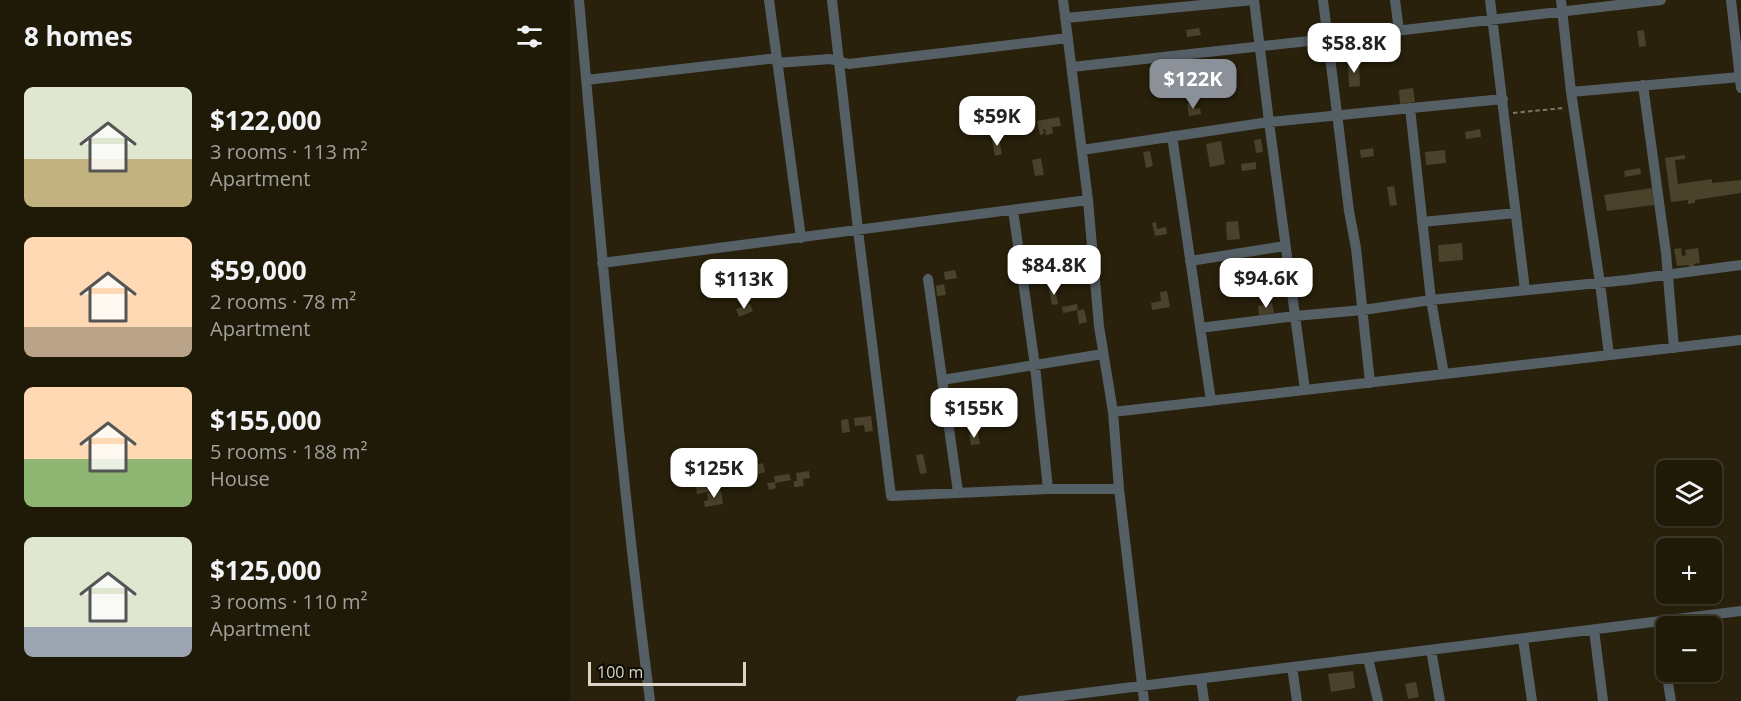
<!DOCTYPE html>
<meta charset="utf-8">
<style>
body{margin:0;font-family:"Open Sans",sans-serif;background:#272212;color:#f1f3f6;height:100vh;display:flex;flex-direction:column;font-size:22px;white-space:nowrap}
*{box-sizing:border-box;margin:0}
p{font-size:20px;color:#a1a09c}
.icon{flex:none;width:33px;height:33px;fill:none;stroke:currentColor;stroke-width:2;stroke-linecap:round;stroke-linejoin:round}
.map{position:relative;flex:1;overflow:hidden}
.details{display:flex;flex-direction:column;background:#1f1908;width:570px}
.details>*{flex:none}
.fabs{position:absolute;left:1086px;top:460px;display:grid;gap:12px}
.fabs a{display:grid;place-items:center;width:66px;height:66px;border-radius:9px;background:#1f1908;box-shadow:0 3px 9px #0003,0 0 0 2px #3c3829;font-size:30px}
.scale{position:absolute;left:18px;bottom:15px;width:158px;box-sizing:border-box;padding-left:6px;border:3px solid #dad5c7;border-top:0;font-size:16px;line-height:21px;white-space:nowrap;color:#dad5c7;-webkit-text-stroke:4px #0e0b04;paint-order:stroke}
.price{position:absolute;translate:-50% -51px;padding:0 14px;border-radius:12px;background:#fff;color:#222;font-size:20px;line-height:39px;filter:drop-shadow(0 2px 3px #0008)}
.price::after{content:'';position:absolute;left:50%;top:36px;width:18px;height:14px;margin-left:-9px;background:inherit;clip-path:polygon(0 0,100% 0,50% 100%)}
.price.active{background:#8c9099;color:#fff}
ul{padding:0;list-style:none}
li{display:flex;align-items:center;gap:18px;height:150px;padding:0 24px}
li span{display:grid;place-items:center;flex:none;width:168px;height:120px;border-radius:9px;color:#555}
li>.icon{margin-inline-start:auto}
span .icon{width:72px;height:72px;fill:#fffc;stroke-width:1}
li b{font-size:26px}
h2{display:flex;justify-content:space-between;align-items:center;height:72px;padding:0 24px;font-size:26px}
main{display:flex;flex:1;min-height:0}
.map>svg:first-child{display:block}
.building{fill:#4a422b}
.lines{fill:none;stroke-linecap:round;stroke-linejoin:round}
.path{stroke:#7c7664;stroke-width:2;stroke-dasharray:4.5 3;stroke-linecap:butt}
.street{stroke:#555f66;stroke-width:10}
</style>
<main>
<section class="details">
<h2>8 homes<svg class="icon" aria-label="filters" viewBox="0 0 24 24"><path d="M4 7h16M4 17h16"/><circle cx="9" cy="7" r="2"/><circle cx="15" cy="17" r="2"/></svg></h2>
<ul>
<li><span style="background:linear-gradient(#dfe7d0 60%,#c2b280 0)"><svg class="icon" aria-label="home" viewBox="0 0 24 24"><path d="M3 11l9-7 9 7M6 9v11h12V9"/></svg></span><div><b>$122,000</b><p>3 rooms · 113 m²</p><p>Apartment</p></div></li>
<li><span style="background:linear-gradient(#ffd9b3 75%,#b9a48a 0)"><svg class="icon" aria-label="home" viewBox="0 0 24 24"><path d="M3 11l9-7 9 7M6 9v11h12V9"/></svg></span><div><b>$59,000</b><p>2 rooms · 78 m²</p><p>Apartment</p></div></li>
<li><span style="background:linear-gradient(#ffd9b3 60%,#8fb573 0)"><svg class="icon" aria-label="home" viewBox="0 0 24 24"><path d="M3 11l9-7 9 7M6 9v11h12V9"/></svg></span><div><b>$155,000</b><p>5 rooms · 188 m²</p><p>House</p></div></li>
<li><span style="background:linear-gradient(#dfe7d0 75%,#9aa5b1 0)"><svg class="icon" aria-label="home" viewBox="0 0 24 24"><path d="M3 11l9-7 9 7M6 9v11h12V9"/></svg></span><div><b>$125,000</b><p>3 rooms · 110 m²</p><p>Apartment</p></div></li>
</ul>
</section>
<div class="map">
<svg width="1171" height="701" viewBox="0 0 1171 701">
<rect width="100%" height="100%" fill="#29210b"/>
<!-- building -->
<path class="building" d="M629 28 631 35 617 37 616 30Z
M1074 30 1076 46 1069 47 1067 31Z
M789 61 790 86 779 87 778 62Z
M843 88 845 102 830 104 829 90Z
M624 102 625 109 630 108 631 114 619 116 617 104Z
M414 110 416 122 398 126 396 114Z
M489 117 491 126 482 127 483 133 476 135 475 129H473L474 134 470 135 467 121Z
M910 129 911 137 896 139 895 132Z
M429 139 432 154 425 156 422 140Z
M691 139 693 152 686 153 684 140Z
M651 141 655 164 640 167 636 144Z
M803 148 804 156 791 158 790 150Z
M875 150 876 163 856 165 855 152Z
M580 151 583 166 576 168 573 152Z
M1115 155V159L1105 160 1108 184 1142 179V183L1171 180V193L1125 200V203L1118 204V200L1101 202 1095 158Z
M471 158 474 175 465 176 462 160Z
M686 162V169L672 171 671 164Z
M1070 168 1071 174 1055 177 1054 171Z
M824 186 827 205 820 206 817 187Z
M1082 188 1084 205 1037 211 1034 195Z
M668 221 670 239 657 240 656 222Z
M586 222 587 229 596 227 597 234 585 236 582 223Z
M892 243 893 260 869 262 868 245Z
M1111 248 1112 256 1116 255 1115 250 1128 248 1130 263 1124 264 1125 269 1119 270V265L1107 266 1104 249Z
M385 270 387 278 375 280 374 272Z
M485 274V287L479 288 475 276Z
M374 284 376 295 367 296 366 286Z
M485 288 488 304 482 305 479 289Z
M597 291 600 307 582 310 581 303 591 301 590 292Z
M702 303 704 313 689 315 688 306Z
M180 304 183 311 169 317 166 309Z
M507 304 508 310 493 313 492 307Z
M514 309 517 322 509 324 507 311Z
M301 416 303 431 295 432 294 425 285 426 284 418Z
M278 419 280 432 272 433 271 420Z
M408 433 410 444 401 445 399 434Z
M353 454 357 473 350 474 346 455Z
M193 463 195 472 186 475 183 466Z
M239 471 240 478 233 479 234 486 224 487V481H227L226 473Z
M219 474 221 480 205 483 206 488 199 490 197 483 205 482 204 476Z
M147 483 148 490 127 494 126 487Z
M151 491 153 504 135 507 134 501 138 500 137 493Z
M783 671 785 688 761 692 758 674Z
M846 682 849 697 838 699 835 684Z"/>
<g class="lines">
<!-- path -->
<path class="path" d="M943 113 994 108"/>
<!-- street -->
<path class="street" d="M9 0C30 234 50 468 80 701
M199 0 231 238
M262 0 288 230 321 496 478 489H549
M493 0 518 200 529 326 543 412 549 489 574 701
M753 0 779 211 786 248 800 383
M825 0 829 31
M920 0 955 290
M991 0 1001 92 1030 283 1039 355
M1161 0 1171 88
M496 18 684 0 699 122 735 390
M207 63 260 59 279 64 498 38
M502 67 757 39 1091 0
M16 80 207 58
M1073 85 1096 253 1104 348
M1001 92 1170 77
M840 108 861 300 874 374
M602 136 641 401
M512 150 699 122 933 99
M443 210 465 366 478 489
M852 222 946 213
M620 261 715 246
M32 263 518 200
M358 279 388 492
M630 328 725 316 793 310 861 300 1057 280 1171 265
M372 380 533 354
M543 412 1171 340
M1088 622 1101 701
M1024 630 1033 701
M953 639 962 701
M861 650 870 701
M798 658 808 701
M722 667 727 701
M631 679 634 701
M451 701 1171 611"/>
</g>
</svg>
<div class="fabs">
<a><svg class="icon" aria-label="layers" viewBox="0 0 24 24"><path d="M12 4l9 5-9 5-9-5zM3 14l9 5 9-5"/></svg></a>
<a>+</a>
<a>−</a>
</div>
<div class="scale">100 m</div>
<b class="price" style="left:784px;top:74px">$58.8K</b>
<b class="price active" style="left:623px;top:110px">$122K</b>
<b class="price" style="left:427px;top:147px">$59K</b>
<b class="price" style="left:484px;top:296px">$84.8K</b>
<b class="price" style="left:696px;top:309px">$94.6K</b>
<b class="price" style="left:174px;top:310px">$113K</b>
<b class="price" style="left:404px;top:439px">$155K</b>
<b class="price" style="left:144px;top:499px">$125K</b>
</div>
</main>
